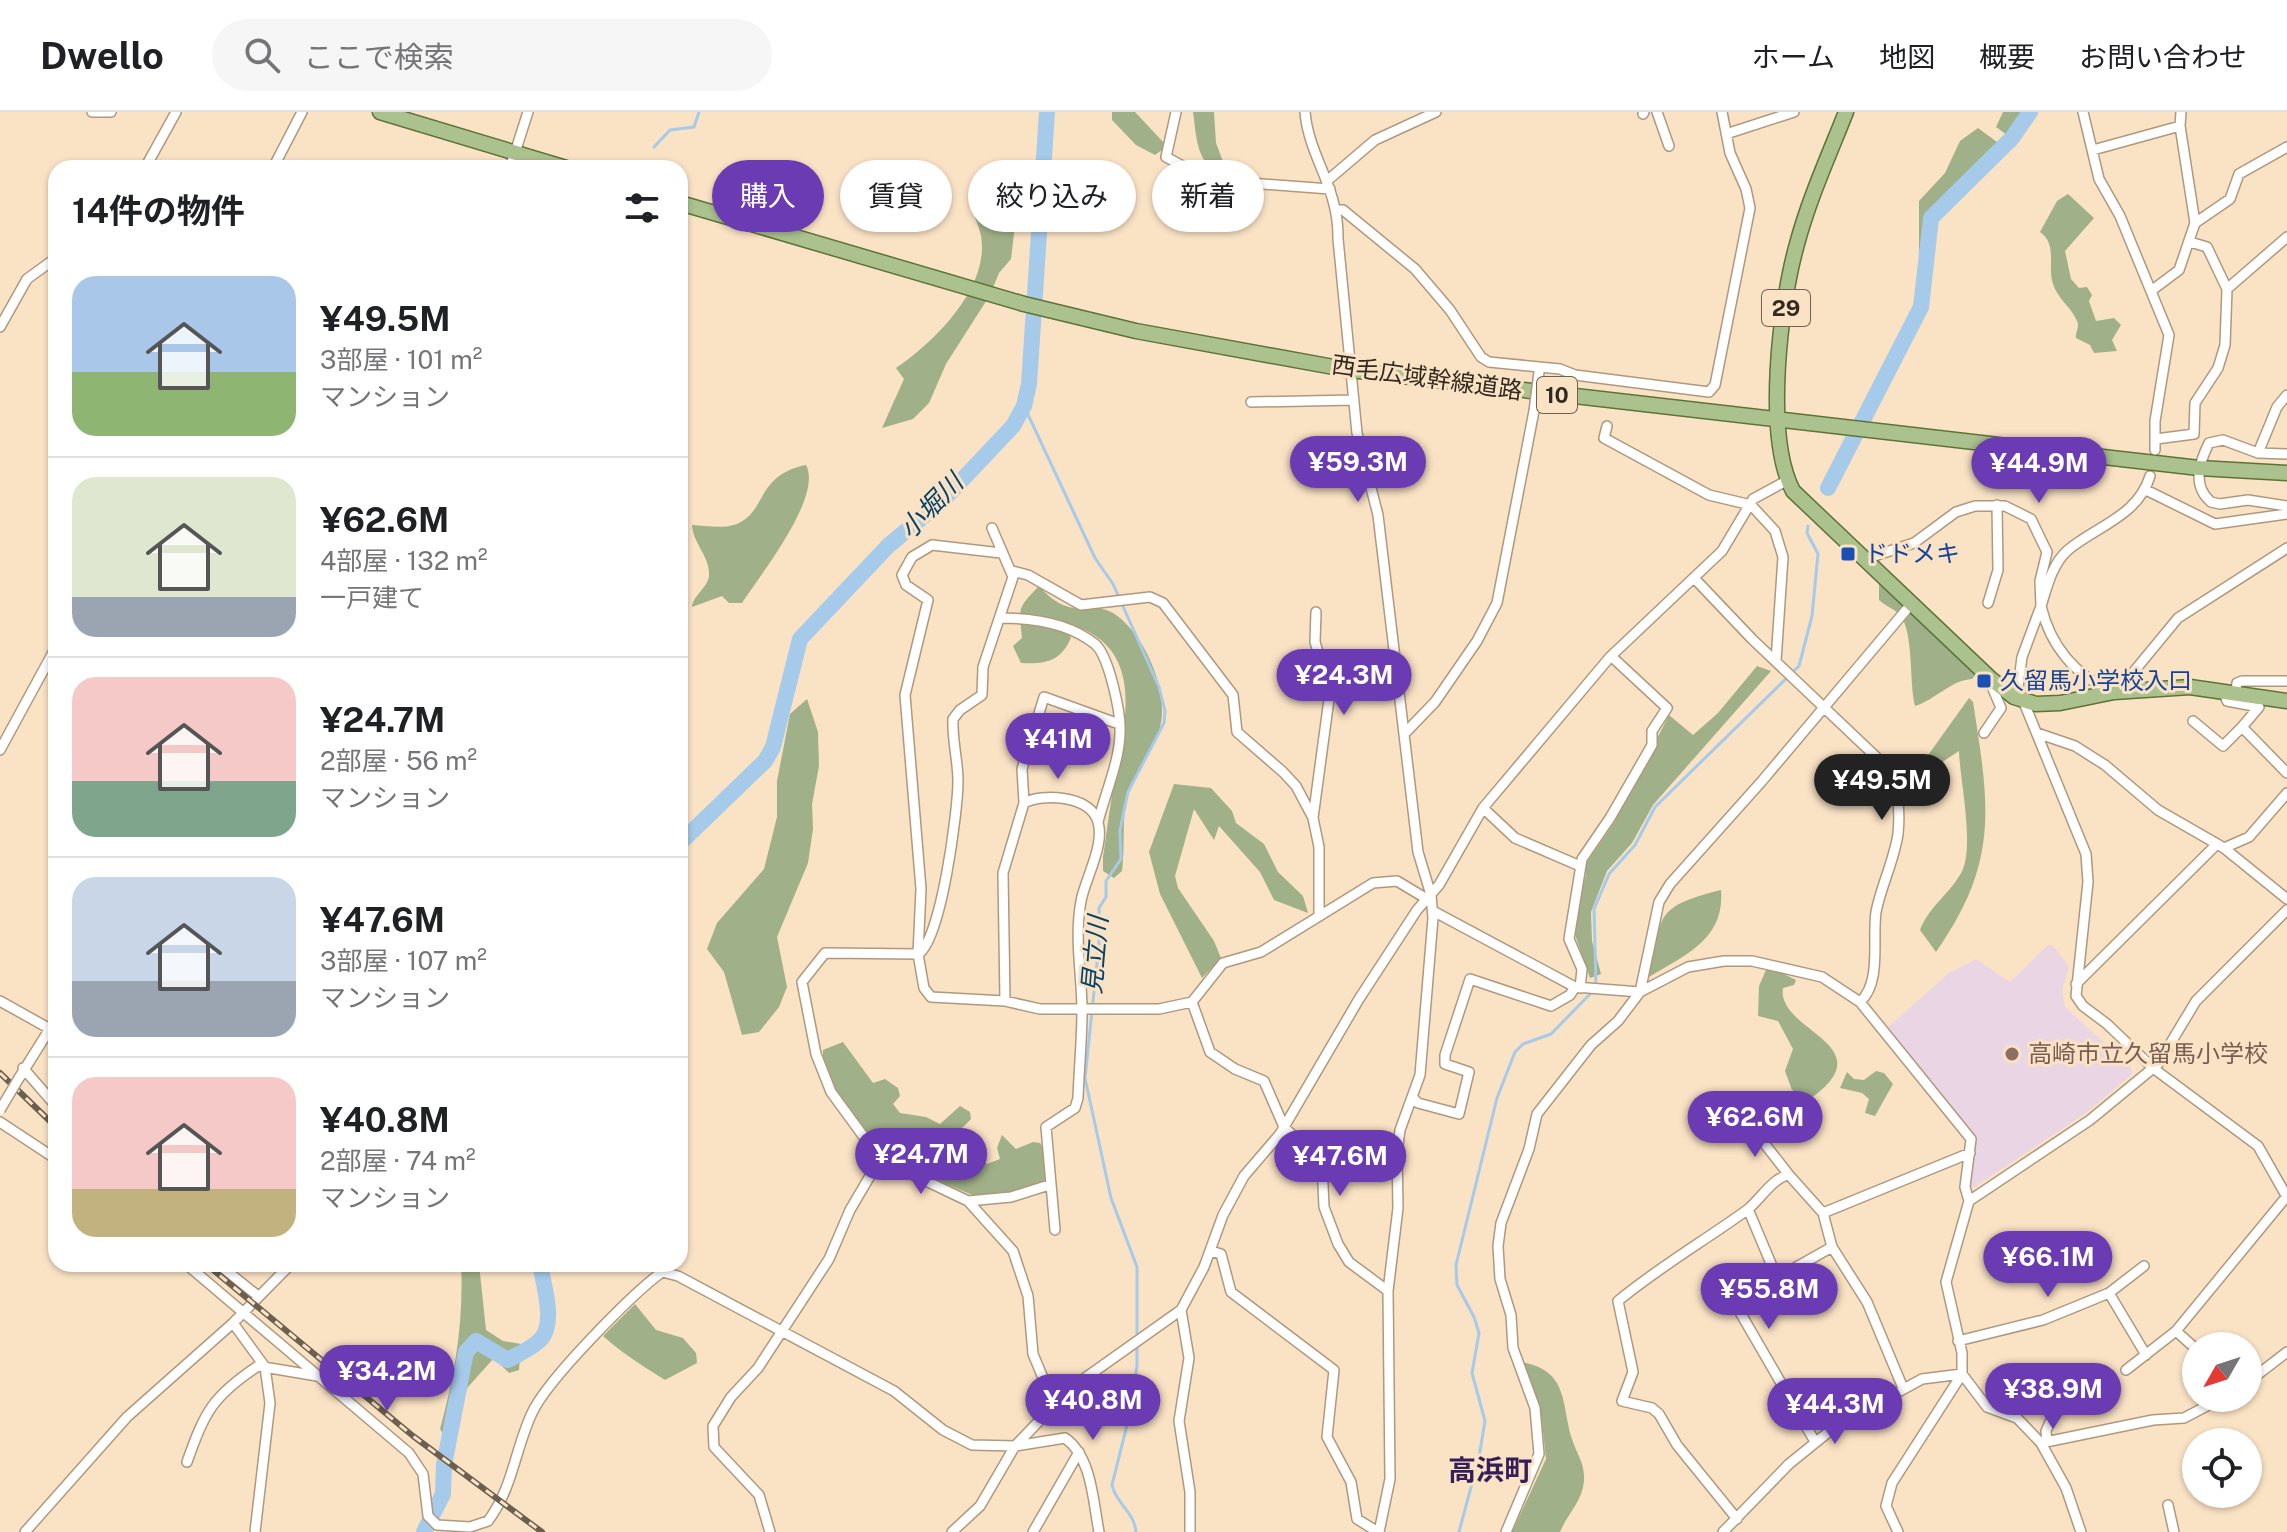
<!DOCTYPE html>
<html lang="ja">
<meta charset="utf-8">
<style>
body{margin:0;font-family:"Public Sans","Noto Sans JP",sans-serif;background:#f6f6f6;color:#202124;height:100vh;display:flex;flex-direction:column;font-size:30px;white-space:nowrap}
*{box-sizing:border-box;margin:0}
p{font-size:26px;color:#757577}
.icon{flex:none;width:44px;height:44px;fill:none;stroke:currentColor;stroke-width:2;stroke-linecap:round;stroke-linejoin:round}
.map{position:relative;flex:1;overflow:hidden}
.details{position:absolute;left:48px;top:48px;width:640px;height:1112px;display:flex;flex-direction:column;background:#fff;border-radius:24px;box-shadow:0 2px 6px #0004}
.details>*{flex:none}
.top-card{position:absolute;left:712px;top:48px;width:760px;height:72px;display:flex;gap:16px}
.needle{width:52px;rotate:231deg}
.controls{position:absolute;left:2182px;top:1220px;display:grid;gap:16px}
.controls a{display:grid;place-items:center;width:80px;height:80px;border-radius:50%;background:#fff;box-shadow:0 2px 6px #0004;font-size:40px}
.price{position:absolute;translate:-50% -68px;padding:0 18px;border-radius:28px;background:#6b3bb3;color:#fff;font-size:26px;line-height:52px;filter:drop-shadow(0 2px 4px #0008)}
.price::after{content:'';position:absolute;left:50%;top:48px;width:24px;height:18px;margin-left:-12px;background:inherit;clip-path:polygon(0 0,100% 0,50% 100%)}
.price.selected{background:#222;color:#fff}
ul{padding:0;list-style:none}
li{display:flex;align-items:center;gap:24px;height:200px;padding:0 24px}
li+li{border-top:2px solid #e0e0e0}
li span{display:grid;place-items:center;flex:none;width:224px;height:160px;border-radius:24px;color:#555}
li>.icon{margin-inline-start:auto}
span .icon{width:96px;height:96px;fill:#fffc;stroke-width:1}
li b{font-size:34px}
h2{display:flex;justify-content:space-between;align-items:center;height:96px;padding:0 24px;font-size:34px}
.chip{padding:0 28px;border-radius:36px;background:#fff;box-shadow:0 2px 6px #0004;font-size:28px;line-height:72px}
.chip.selected{background:#6b3bb3;color:#fff}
header{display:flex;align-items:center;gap:48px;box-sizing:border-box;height:112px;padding:0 40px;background:#fff;border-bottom:2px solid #e0e0e0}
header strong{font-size:38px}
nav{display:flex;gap:44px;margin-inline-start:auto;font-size:28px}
.search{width:560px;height:72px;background:#f6f6f6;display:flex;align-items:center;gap:20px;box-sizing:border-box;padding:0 28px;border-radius:44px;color:#757577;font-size:30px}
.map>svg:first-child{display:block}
.education{fill:#ead5e4}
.forest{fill:#a0b088}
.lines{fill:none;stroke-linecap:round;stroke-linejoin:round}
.stream{stroke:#a6cae9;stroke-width:3}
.river{stroke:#a6cae9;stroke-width:16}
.minor-casing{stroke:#af997e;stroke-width:12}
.primary-casing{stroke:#5d7338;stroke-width:17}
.minor{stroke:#fff;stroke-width:9}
.primary{stroke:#abc28f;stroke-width:14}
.rail-casing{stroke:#6c5f4f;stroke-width:6}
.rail{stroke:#fae2c5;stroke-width:3;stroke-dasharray:9;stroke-linecap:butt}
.minor-bridge-casing{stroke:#af997e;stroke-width:12;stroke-linecap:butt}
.minor-bridge{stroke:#fff;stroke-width:9}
.transit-dot{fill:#1a4fb4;stroke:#fae2c5;stroke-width:3}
.education-dot{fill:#8d6e63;stroke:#fae2c5;stroke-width:3}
.labels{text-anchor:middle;stroke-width:6;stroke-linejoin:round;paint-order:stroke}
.shield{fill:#fae2c5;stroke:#6f6151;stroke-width:2}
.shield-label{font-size:22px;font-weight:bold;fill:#332a1f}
.street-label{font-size:24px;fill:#332a1f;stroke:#fae2c5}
.transit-label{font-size:24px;fill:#164399;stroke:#fae2c5;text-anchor:start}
.education-label{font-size:24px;fill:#785e54;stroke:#fae2c5;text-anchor:start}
.water-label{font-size:26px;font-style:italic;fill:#06436a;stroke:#fae2c5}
.quarter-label{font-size:28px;font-weight:bold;fill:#341e58;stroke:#fae2c5}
</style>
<header>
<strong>Dwello</strong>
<div class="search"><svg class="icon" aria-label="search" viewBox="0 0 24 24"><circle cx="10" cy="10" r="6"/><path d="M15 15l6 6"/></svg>ここで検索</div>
<nav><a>ホーム</a><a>地図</a><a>概要</a><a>お問い合わせ</a></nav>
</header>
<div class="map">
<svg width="2287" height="1420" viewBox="0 0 2287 1420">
<rect width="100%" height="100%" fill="#fae2c5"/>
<!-- education -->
<path class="education" d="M2048 833H2052L2069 854 2062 878 2065 895 2131 955 2132 962 2086 1001 1973 1076 1971 1074 1974 1027 1887 916 1949 861 1976 847 2010 870Z"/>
<!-- forest -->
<path class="forest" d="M1112 0H1135L1164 31 1162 38 1155 43 1136 33 1112 8Z
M1193 0H1214L1216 31 1224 52 1213 58C1196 45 1196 20 1193 0Z
M2003 0H2026L2007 23 1996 15Z
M1978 16 1997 30 1987 56 1934 113 1925 167 1919 163V89L1945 61 1960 29Z
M997 51 1006 58 1014 76 1015 113 1011 147 999 161 990 183 946 252 929 291 913 307 882 316 904 267 896 256C934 230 990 176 981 124 979 113 972 100 969 89L985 57Z
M2068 82 2094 106 2065 139 2071 167 2079 176 2087 175 2092 183 2089 189 2096 209 2114 206 2121 213 2112 228 2117 239 2094 241 2090 233 2076 226C2075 221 2080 214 2077 209 2072 196 2057 186 2053 172 2047 153 2058 133 2040 120L2057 89Z
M806 353C823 385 760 463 742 491H729L722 484 692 495C694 481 710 475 709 461 709 444 693 431 692 413 706 414 724 417 737 412 767 399 756 363 806 353Z
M1879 471 1977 561 1972 567C1951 568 1935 588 1915 594 1909 571 1914 520 1900 503 1895 497 1885 494 1879 488Z
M1039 474C1073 513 1091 485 1116 503 1146 524 1171 583 1159 619 1150 643 1130 665 1126 691 1122 713 1125 737 1122 759L1114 766 1103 759V745C1107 719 1110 692 1115 666 1124 616 1144 546 1085 518 1071 512 1060 506 1045 506L1061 514 1071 526C1060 550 1046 552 1021 551L1013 534 1022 526C1019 495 1017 497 1039 474Z
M1757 554 1771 559 1653 693 1632 731 1607 759 1591 800 1592 829 1601 862 1590 866 1571 811 1586 763 1583 756 1614 711 1669 603 1693 623 1718 601Z
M1969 586 1973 590C1989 693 2000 749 1936 840L1920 818C1929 795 1947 784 1960 763 1976 739 1960 670 1959 639L1936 654 1916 660 1907 653 1926 646Z
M807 587 818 620 819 654 812 692 813 717 808 751 777 825 787 875 779 895 759 920 742 923 724 860 707 837 717 811 764 757 777 705V669L790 602Z
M1174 672 1211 676 1232 699 1236 711 1264 732 1278 760 1303 784 1308 801 1274 788 1260 760 1219 714 1214 728 1194 697 1175 764 1178 776 1214 829 1221 846 1202 866 1160 782 1149 740Z
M1721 778C1725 828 1684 843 1649 865 1662 802 1654 795 1721 778Z
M1772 856 1796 868 1794 873 1783 876C1776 920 1887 932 1810 987L1792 978 1785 959 1793 937 1778 909 1758 904 1759 874 1766 858Z
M843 930 873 971 885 967 898 976 900 984 893 992 900 1001 926 1005 940 1012 960 994 970 1000 971 1007 958 1020 987 1052 1000 1047 997 1036 1002 1023 1016 1037 1033 1030 1040 1031C1047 1040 1049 1061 1043 1072L1011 1082 977 1085 883 1045 836 980 823 944V938Z
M1876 959 1884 961 1893 972 1875 1004 1865 1001 1869 987 1862 981 1840 976 1847 960 1854 967 1864 968Z
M461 1152H479L486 1218 503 1229 521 1232 519 1258 509 1261 494 1246 468 1275 443 1322 440 1317C455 1262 464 1209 461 1152Z
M635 1192 656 1218 683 1226 696 1241 697 1251 665 1268C644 1255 622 1241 603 1224Z
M1522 1250C1569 1259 1561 1291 1572 1327 1577 1343 1585 1351 1584 1369 1582 1390 1568 1401 1560 1420H1512L1546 1347 1542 1310Z"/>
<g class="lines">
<!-- stream -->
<path class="stream" d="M654 35 670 18 694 15 699 0
M1024 294 1095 446 1113 472 1159 575 1165 599 1164 611 1128 680 1120 718 1121 747 1106 769V785L1099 796V832L1085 966 1111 1086 1137 1155V1254L1130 1301 1112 1373C1116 1392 1134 1399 1136 1420
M1596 873 1594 797 1609 762 1635 733 1655 695 1799 554 1812 504 1818 442 1807 421 1808 414
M1459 1420 1479 1345 1485 1309 1472 1261 1479 1221 1474 1205 1457 1173 1456 1153 1497 986 1515 940 1523 932 1551 922 1593 879"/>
<!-- river -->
<path class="river" d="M1828 376 1921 195 1931 106 2012 26 2030 0
M680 731 765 649 773 635 800 527 888 434 944 387 1013 314 1024 294 1029 272 1047 0
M424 1420 443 1382 444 1353 466 1240 476 1229 508 1248C518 1242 533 1236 541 1227 556 1211 543 1171 540 1152"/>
<defs>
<path id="minor" d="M92 0H111
M1176 0 1166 45 1225 77 1235 78 1249 71 1330 77
M1305 0C1309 46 1339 75 1338 127L1357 321 1378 403 1418 740 1431 783 1433 806 1420 963 1400 1018 1397 1040 1398 1096 1388 1179 1390 1367 1379 1420
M1657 0 1669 34
M2083 0 2099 67 2120 104 2169 223 2155 309V338
M2181 0 2180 14 2195 111
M1643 2 1644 0
M1726 22 1794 0
M2093 38 2180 14
M145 56 176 0
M273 56 302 0
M510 56 528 0
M1328 68 1375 28 1436 0
M1338 98H1343L1415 157 1450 198 1481 245 1489 250 1560 257 1575 263 1709 280 1715 273 1750 96 1746 77 1730 41 1722 0
M2227 177 2287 125
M2151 179 2179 158 2195 111 2230 87 2239 62 2287 35
M0 215 27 167 56 146
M1251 290 1354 288
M1607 314 1604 326 1709 383 1751 393 1775 419 1783 445 1776 549
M2156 327 2194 322 2195 291 2218 256 2225 233 2227 177 2207 135 2190 130
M2258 341 2277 295 2287 283
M2287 342 2258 341 2223 328 2209 331C2199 351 2192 374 2211 390L2220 392 2248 388 2287 394
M2146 378 2215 412 2287 402
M992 416 1013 465 983 555 982 583 960 598 953 607C952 628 958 649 958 669 958 698 941 830 918 842L825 841 802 870 816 942 831 980 880 1047 968 1089 1013 1139 1028 1184 1033 1242 1043 1266 1062 1286
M1001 441 932 433 912 445 902 463 906 473 928 488 905 583 921 777 918 842 924 876 931 885 1005 889 1040 897H1159L1192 890 1223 851 1261 840 1373 771 1397 769 1427 787
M1865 447 1914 431 1956 400 1975 394H2005L2031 407 2047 440 2040 469 2041 494 2022 545 2018 576 2086 742 2088 770 2076 884 2083 894 2107 912 2153 956 2258 1034 2287 1085
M1012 459 1028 463 1081 493 1150 485 1163 491 1233 583 1237 620 1283 660 1296 674 1313 706 1319 735V801
M1694 466 1752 527 1892 660C1898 679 1900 702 1898 722 1894 749 1881 774 1876 800 1872 827 1882 870 1860 890
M1988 491 1998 458 1997 393
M1001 506C1032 506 1069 511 1095 532 1109 544 1121 601 1120 620 1120 648 1105 682 1098 710
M2223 578 2227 589 2259 595 2242 615 2287 661
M2112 579C2075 564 2050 533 2041 494 2047 475 2052 452 2068 438 2097 414 2138 404 2150 364
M2128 579 2131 563 2178 506 2287 436
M2236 579 2237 571 2242 569H2287
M2193 609 2223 634 2242 615
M1406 620 1435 590 1477 529 1497 491 1534 299
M1984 621 2001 596 1990 570
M2037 621 2075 634 2105 653 2158 698 2224 736 2287 787
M0 638 56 535
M1024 691 1022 657 1044 585 1119 612
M1483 696 1515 726 1580 754
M1313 706 1330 580 1315 530 1316 500
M2224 736 2249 725 2287 681
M1433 799 1575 875 1640 880 1688 855 1724 849H1752L1822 865 1860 890 1971 1027 1965 1075 1969 1089
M2076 872 2215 734
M1580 876 1582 857 1569 827 1582 747 1610 706 1652 633V619L1667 596 1611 544
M0 889 50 917
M1005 889 1003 761 1024 691C1043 681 1085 684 1096 705 1108 729 1085 766 1081 789 1074 827 1082 862 1082 899 1082 928 1079 957 1078 986L1075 996 1046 1015 1055 1118
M1192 890 1210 940 1235 957 1264 969 1284 1015 1322 1051 1324 1095 1338 1132 1349 1150 1388 1179
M23 956 56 994
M19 966 56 907
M1413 986 1418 991 1459 1002 1469 960 1445 952V943L1470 867 1551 894 1570 883 1575 875
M1746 1008 1789 1063
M0 1010 56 1047
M968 1089 1011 1085 1049 1073
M1748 1097 1777 1166
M1823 1101 1970 1041
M1211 1139 1221 1142 1231 1180 1334 1258 1327 1325 1351 1370 1357 1407 1378 1420
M186 1152 409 1341 423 1362 428 1404 437 1413 470 1415 488 1409C513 1376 515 1337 532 1301 547 1268 632 1182 662 1160L678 1164 894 1279 943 1318 972 1333 1015 1334 1065 1326C1092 1345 1093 1389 1099 1420
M218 1152 258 1184
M2109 1181 2146 1243
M1181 1198 1189 1246 1179 1309 1190 1380V1420
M233 1211 265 1255 270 1291 255 1420
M2176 1219 2196 1237
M1958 1229 2043 1208 2109 1181 2144 1154
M2126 1258 2176 1219 2287 1084
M2248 1270 2287 1240
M2056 1297 2067 1263 2101 1260
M1814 1328 1737 1195 1777 1166 1832 1135
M2047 1330 2046 1319 2056 1297 2094 1293
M2041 1331 2153 1308 2184 1306 2222 1286
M187 1350C205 1299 213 1284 258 1254L317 1264
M2168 1393 2174 1420
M1737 1407 1677 1333 1659 1302 1652 1296 1622 1289 1633 1260 1618 1189C1659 1155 1704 1129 1747 1098 1760 1088 1773 1065 1789 1063L1823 1101 1832 1135 1867 1190 1903 1276
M25 1420 127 1305 233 1211 291 1152
M770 1420 759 1383 714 1335 713 1314 731 1285 758 1256 829 1147 850 1098 880 1047
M952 1420 980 1394 1015 1334 1071 1276 1181 1198 1204 1155 1223 1103 1244 1064 1280 1022 1359 887 1417 798 1439 773 1483 696 1610 545 1722 439 1753 387 1788 368
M1033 1420 1079 1340
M1506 1420 1539 1342 1535 1296 1513 1236 1511 1203 1500 1167 1498 1134 1501 1111 1529 1037 1537 1002 1591 933 1618 909 1640 880 1659 790 1670 772 1762 669 1912 491
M1723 1420 1789 1352 1836 1314 1922 1267 1962 1262 1987 1295 2017 1306 2041 1331 2066 1376 2081 1420
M1898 1420 1886 1394 1892 1371 1962 1262V1241L1946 1170 1969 1089 2090 1008 2158 952 2196 889 2287 798"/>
<path id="primary" d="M380 0 566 56
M1846 0C1829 43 1809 87 1797 132 1780 192 1764 324 1793 379L1991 567 2014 585 2036 592 2060 591 2114 580 2190 575 2287 589
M680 91 1024 192 1136 219 1350 258 2199 356 2287 361"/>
</defs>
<!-- minor casing -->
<use href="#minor" class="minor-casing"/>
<!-- primary casing -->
<use href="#primary" class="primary-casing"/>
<!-- minor -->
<use href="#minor" class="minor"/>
<!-- primary -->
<use href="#primary" class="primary"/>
<defs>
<path id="rail" d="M0 961 56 1015
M206 1152 413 1324 542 1420"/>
</defs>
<!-- rail casing -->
<use href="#rail" class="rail-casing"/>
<!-- rail -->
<use href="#rail" class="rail"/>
<defs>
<path id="minor-bridge" d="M1534 299 1539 260
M0 998 19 966"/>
</defs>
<!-- minor-bridge casing -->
<use href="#minor-bridge" class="minor-bridge-casing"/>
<!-- minor-bridge -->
<use href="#minor-bridge" class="minor-bridge"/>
</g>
<!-- markers -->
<g class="transit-dot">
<rect x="1840" y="434" width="16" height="16" rx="4"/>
<rect x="1976" y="561" width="16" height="16" rx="4"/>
</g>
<circle class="education-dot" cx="2012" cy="942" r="8"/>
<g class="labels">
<!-- shield labels -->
<g class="shield">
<rect x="1762" y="178" width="48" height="36" rx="6"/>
<rect x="1537" y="265" width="40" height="36" rx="6"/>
</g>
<g class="shield-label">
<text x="1786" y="204">29</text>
<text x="1557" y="291">10</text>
</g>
<!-- street labels -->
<g class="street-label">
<text transform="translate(1427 266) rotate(8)" y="8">西毛広域幹線道路</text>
</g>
<!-- transit labels -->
<g class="transit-label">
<text x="1864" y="450">ドドメキ</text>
<text x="2000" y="577">久留馬小学校入口</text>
</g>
<!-- education labels -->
<g class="education-label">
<text x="2028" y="950">高崎市立久留馬小学校</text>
</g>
<!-- water labels -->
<g class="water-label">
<text transform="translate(931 394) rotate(-46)" y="9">小堀川</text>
<text transform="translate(1095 843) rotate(-85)" y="9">見立川</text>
</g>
<!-- quarter labels -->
<g class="quarter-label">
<text x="1490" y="1368">高浜町</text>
</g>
</g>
</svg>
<div class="controls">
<a><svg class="needle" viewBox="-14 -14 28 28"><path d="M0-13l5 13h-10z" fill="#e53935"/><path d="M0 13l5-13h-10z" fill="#757577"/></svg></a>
<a><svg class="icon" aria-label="locate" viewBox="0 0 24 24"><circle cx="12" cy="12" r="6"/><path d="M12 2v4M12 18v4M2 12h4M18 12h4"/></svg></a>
</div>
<b class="price" style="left:1358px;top:392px">¥59.3M</b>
<b class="price" style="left:2039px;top:393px">¥44.9M</b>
<b class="price" style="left:1344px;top:605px">¥24.3M</b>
<b class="price" style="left:1058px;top:669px">¥41M</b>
<b class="price selected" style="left:1882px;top:710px">¥49.5M</b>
<b class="price" style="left:1755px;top:1047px">¥62.6M</b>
<b class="price" style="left:921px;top:1084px">¥24.7M</b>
<b class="price" style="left:1340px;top:1086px">¥47.6M</b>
<b class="price" style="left:2048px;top:1187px">¥66.1M</b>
<b class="price" style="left:1769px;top:1219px">¥55.8M</b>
<b class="price" style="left:387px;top:1301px">¥34.2M</b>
<b class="price" style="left:2053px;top:1319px">¥38.9M</b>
<b class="price" style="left:1093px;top:1330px">¥40.8M</b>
<b class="price" style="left:1835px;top:1334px">¥44.3M</b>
<div class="top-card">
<a class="chip selected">購入</a>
<a class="chip">賃貸</a>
<a class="chip">絞り込み</a>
<a class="chip">新着</a>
</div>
<section class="details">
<h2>14件の物件<svg class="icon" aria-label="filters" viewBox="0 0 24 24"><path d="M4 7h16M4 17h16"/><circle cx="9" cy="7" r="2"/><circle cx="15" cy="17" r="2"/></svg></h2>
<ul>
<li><span style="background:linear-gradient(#a9c7e8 60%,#8fb573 0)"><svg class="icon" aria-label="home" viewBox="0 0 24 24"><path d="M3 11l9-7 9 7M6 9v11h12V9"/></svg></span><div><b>¥49.5M</b><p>3部屋 · 101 m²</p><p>マンション</p></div></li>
<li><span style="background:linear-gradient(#dfe7d0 75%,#9aa5b1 0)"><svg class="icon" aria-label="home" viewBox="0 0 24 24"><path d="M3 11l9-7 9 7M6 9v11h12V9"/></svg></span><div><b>¥62.6M</b><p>4部屋 · 132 m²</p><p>一戸建て</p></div></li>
<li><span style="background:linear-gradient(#f6c9c9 65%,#7fa58c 0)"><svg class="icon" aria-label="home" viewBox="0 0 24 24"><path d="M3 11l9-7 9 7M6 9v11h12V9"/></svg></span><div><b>¥24.7M</b><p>2部屋 · 56 m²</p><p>マンション</p></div></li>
<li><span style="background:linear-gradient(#c9d6e8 65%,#9aa5b1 0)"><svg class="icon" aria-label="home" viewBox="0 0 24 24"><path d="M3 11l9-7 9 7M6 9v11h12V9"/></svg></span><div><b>¥47.6M</b><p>3部屋 · 107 m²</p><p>マンション</p></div></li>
<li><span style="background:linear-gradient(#f6c9c9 70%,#c2b280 0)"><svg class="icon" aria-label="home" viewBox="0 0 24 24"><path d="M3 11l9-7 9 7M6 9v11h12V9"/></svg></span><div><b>¥40.8M</b><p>2部屋 · 74 m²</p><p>マンション</p></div></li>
</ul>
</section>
</div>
